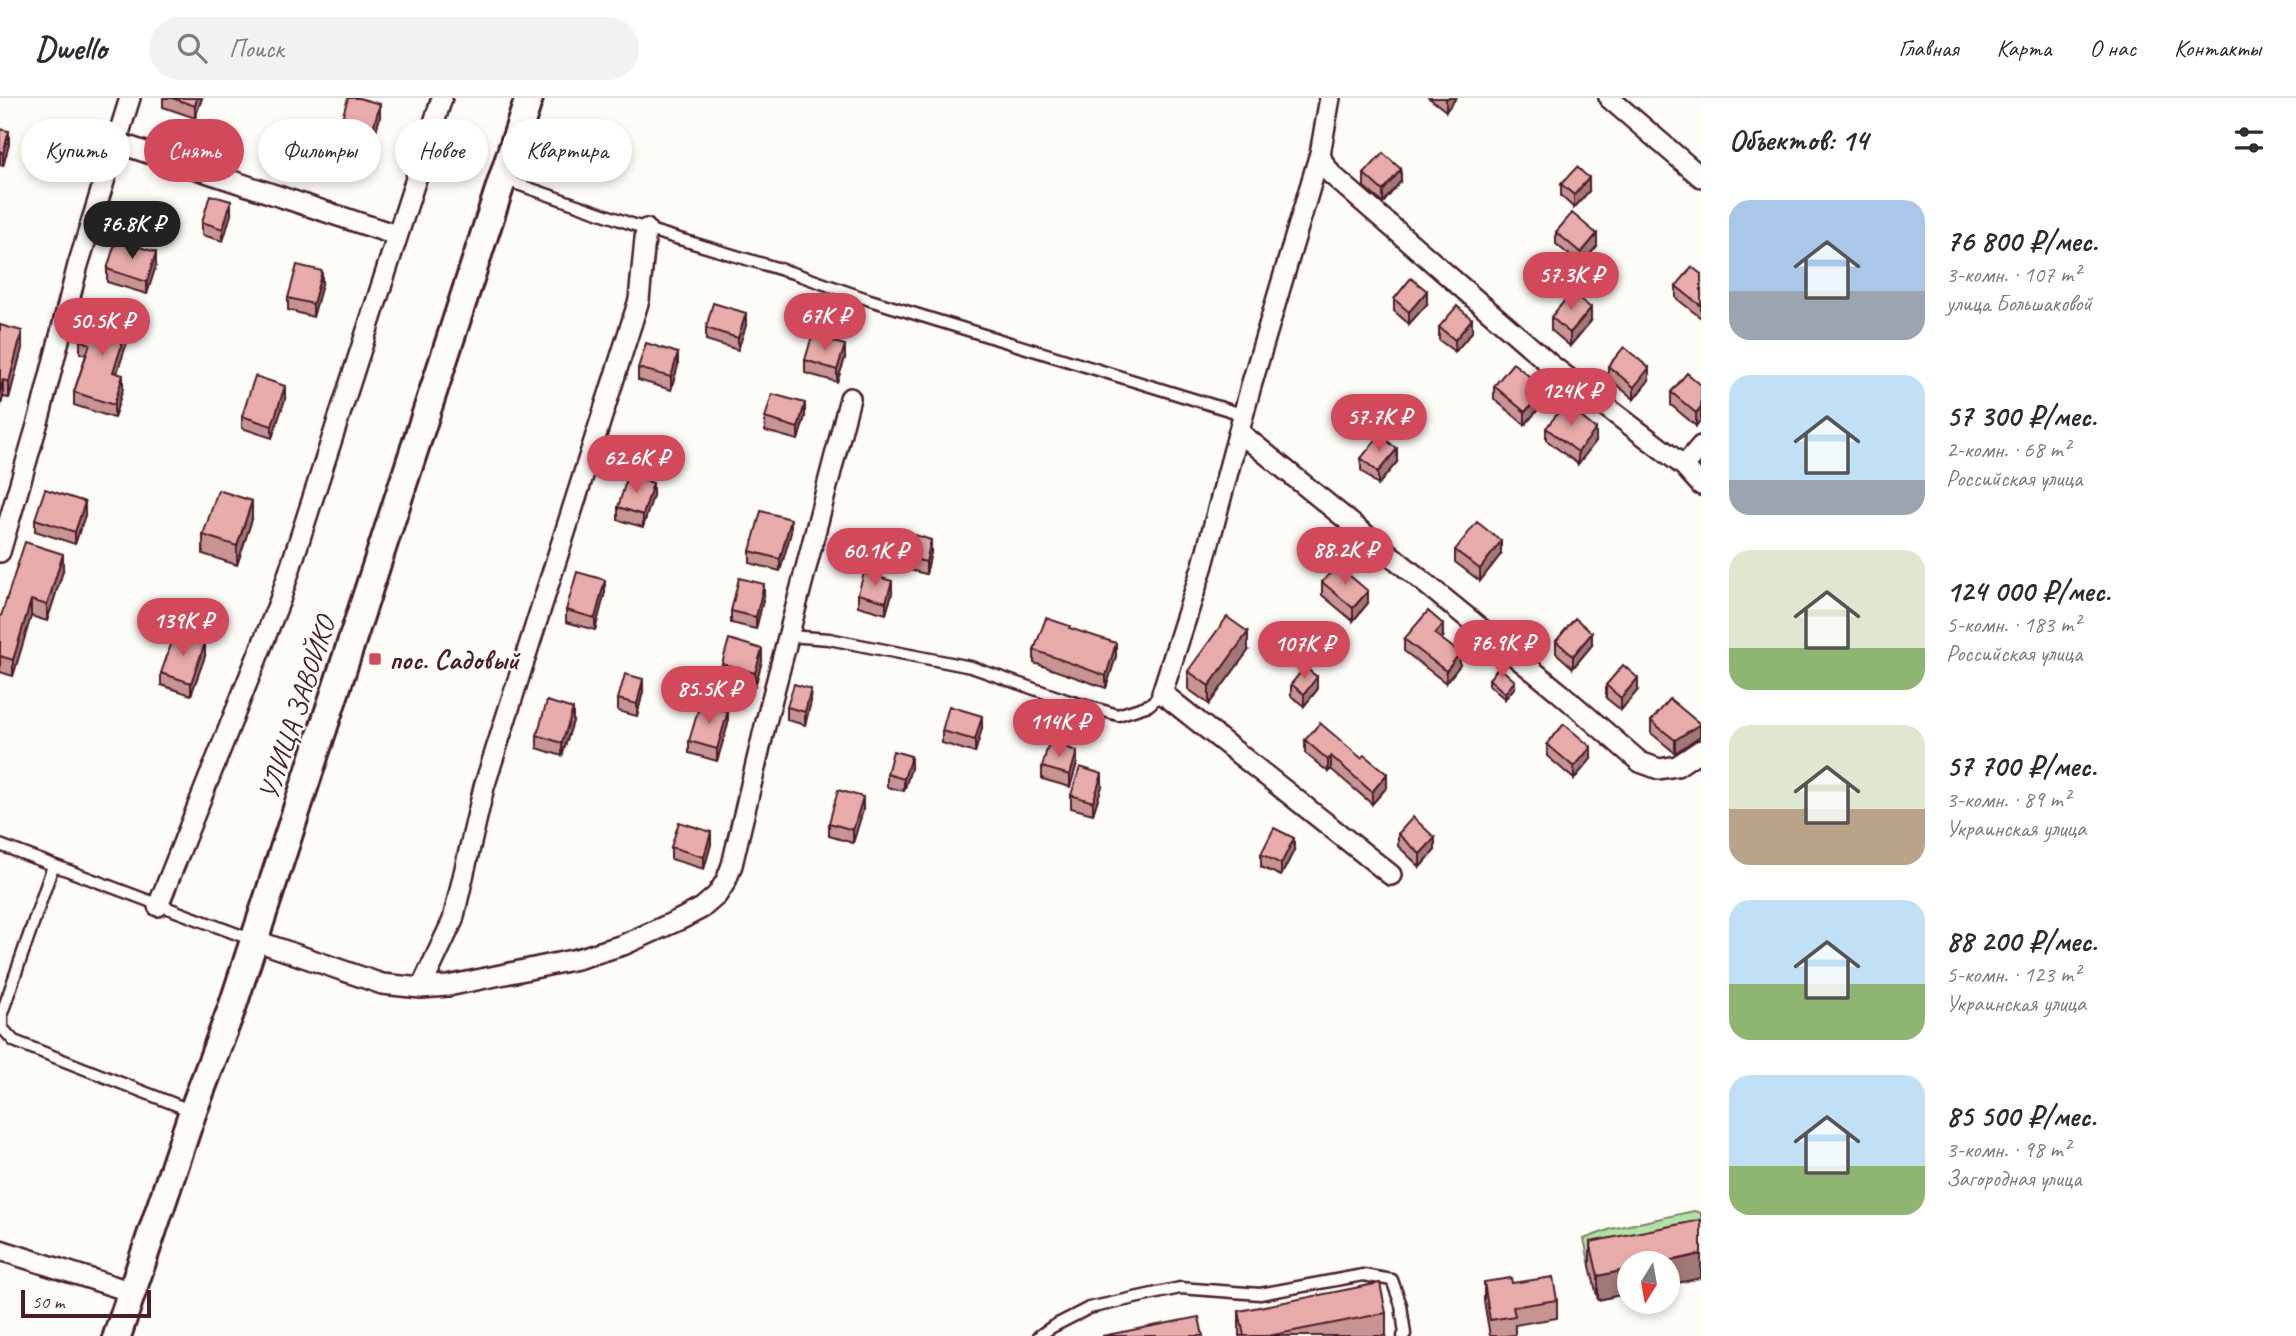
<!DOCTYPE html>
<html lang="ru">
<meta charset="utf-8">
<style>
body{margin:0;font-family:Caveat,sans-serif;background:#f2f2f3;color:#2b2b33;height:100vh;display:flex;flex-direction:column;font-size:26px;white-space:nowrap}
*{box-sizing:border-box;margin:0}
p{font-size:23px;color:#7c7c81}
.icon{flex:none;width:38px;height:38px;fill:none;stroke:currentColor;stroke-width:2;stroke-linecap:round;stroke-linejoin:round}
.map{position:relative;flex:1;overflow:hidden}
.details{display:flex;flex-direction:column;background:#fff;width:595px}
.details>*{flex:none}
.guide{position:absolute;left:21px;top:21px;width:665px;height:63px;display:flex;gap:14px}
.needle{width:46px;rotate:191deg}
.fabs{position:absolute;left:1617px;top:1153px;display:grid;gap:14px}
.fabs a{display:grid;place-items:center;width:63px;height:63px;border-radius:50%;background:#fff;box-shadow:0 4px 10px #0003;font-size:35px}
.scale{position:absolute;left:21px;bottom:18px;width:130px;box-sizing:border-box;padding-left:7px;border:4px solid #4a1f2b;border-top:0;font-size:19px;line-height:24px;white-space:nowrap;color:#4a1f2b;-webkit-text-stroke:5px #fdfcf7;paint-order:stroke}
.price{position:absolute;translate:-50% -60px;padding:0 16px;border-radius:24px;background:#d1495b;color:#fff;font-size:23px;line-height:46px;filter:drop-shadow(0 2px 4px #0008)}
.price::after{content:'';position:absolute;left:50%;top:42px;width:21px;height:16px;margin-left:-10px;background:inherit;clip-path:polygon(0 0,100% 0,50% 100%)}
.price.on{background:#222;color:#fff}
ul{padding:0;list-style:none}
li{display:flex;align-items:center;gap:21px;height:175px;padding:0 28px}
li span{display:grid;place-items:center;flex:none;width:196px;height:140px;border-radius:21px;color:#555}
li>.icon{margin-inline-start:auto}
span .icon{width:84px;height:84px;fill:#fffc;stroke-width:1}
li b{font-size:30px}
h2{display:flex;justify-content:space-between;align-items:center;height:84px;padding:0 28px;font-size:30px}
.tag{padding:0 24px;border-radius:32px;background:#fff;box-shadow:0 4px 10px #0003;font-size:24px;line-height:63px}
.tag.on{background:#d1495b;color:#fff}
header{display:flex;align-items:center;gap:42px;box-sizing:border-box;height:98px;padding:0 35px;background:#fff;border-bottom:2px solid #e1e1e2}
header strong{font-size:33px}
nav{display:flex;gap:38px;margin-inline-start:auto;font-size:24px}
.search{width:490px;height:63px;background:#f2f2f3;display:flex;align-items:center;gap:18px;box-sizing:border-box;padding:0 24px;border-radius:38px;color:#7c7c81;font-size:26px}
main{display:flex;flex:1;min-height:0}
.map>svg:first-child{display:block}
.green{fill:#b0e3a4;stroke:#7d8168;stroke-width:2}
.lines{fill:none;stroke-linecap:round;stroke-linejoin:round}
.lane-casing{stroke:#4a1f2b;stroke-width:15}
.street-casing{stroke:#4a1f2b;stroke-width:24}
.secondary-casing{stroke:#4a1f2b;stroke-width:32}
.lane{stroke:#fdfcf7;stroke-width:10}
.street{stroke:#fdfcf7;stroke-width:19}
.secondary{stroke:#fdfcf7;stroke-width:26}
.wall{fill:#c79492;stroke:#4a1f2b;stroke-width:2}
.shaded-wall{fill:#a27877;stroke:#4a1f2b;stroke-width:2}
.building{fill:#e7acaa;stroke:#4a1f2b;stroke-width:2}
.poi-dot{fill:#d1495b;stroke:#fdfcf7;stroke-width:2.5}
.labels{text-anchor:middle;stroke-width:5;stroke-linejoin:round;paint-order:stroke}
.poi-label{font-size:28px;font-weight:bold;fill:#4a1f2b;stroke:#fdfcf7;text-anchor:start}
.street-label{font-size:28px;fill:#4a1f2b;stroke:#fdfcf7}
</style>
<header>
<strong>Dwello</strong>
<div class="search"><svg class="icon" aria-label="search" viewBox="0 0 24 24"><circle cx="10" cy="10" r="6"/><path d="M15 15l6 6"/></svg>Поиск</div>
<nav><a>Главная</a><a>Карта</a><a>О нас</a><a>Контакты</a></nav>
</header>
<main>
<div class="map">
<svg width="1701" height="1238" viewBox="0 0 1701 1238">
<rect width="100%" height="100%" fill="#fdfcf7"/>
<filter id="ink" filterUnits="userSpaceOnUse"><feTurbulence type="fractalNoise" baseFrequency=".0143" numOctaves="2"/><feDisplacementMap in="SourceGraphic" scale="14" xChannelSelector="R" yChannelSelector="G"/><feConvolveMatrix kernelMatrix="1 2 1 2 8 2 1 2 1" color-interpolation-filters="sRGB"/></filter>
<g filter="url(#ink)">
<!-- green -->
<path class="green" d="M1694 1113 1701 1115V1146L1590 1168 1584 1141 1611 1131Z"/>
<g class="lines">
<defs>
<path id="lane" d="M503 81 646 131 793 175 870 202 1235 314 1241 323
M789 538 829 541 971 569 1069 603 1118 617 1149 607 1162 595
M0 747 253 842
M53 768 2 915V930L14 943 192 1013
M1039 1238 1052 1229 1089 1210 1180 1190 1260 1196 1363 1177 1392 1182 1401 1207 1405 1236 1403 1238"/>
<path id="street" d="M1330 0 1320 56 1323 64 1331 76 1551 267 1684 368 1701 387
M1609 0 1701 79
M115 44 396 137
M1321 52 1251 288 1203 467 1162 595 1391 777
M1239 334 1559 594 1640 664 1659 671 1677 668 1701 652
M1684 368 1701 348
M0 454 40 317 78 167 130 0
M158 808 280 502 442 0
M254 842 382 886 421 890 448 888 577 861 623 847 681 821 702 810 717 797 726 783 732 767 765 628 850 300
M421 890 453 822 484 689 639 202 646 131
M0 1152 132 1194"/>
<path id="secondary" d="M117 1238 193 1013 232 910 529 0"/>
</defs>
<!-- lane casing -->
<use href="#lane" class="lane-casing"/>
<!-- street casing -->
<use href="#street" class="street-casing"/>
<!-- secondary casing -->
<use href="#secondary" class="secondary-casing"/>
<!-- lane -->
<use href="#lane" class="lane"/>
<!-- street -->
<use href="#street" class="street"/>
<!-- secondary -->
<use href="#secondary" class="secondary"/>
</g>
<!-- wall -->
<path class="wall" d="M163 0H202L195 20 163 9Z
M1429 0H1456L1446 13Z
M380 19 371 49 340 40V27Z
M0 31 9 46 3 68 0 67Z
M1364 76 1401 83 1383 105 1364 89Z
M1561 86 1589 93 1574 110 1561 98Z
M231 116 223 143 202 137V124Z
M1556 134 1597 148 1581 167 1556 146Z
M156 167 147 196 107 184V171Z
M1701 176V220L1676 200V188Z
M322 186 313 219 288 212V200Z
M1394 201 1427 206 1409 226 1394 213Z
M1551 219 1591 223 1570 248 1551 232Z
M0 227 22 250 9 300 3 299 0 310Z
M746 227 738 252 706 242V230Z
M1439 229 1472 234 1455 254 1439 242Z
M129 238 117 275 123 290 114 320 74 307V294L86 257 80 255V242Z
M845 260 837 284 805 275V262Z
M678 267 671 292 638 282V270Z
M1608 268 1649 282 1634 301 1608 280Z
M1701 287 1696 328 1671 307V294Z
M1494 288 1545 303 1525 327 1494 301Z
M285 301 272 340 242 330V318Z
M805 318 798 342 765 333V320Z
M1546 330 1596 343 1578 366 1546 342Z
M1361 360 1397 364 1378 387 1361 372Z
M653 397 643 429 618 422V409Z
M85 417 75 446 35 433V421Z
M252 421 237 467 203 456V437Z
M791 434 780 473 750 465V453Z
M1455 452 1501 456 1480 483 1455 464Z
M931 454 926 476 909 472V460Z
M63 473 47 523 31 518 13 578 0 574V518Z
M1322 484 1368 505 1353 523 1322 497Z
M605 494 595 532 566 524V512Z
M892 495 886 516 858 508V496Z
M764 498 756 531 731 525V513Z
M1070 531 1116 558 1106 590 1034 565V552Z
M1443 539 1441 541 1460 567 1446 585 1404 553V541Z
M1556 543 1592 547 1573 570 1556 555Z
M1248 553 1209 606 1188 591V573Z
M205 558 191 597 161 587V575Z
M762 563 755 588 722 578V566Z
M1489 581 1515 589 1505 601 1489 587Z
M1291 586 1317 592 1304 608 1291 598Z
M1606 587 1638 592 1621 612 1606 600Z
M643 593 637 618 618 613V601Z
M811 603 805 627 787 622V609Z
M573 623 562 658 537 650V637Z
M1651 623 1700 638 1675 655 1651 635Z
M728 626 717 663 689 655V643Z
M982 630 975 655 942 645V633Z
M1305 642 1387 689 1372 706 1331 671 1328 674 1305 655Z
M1547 646 1591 661 1574 681 1547 658Z
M1077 665 1070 689 1042 681V669Z
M911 670 904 693 887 689V676Z
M1102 688 1093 716 1071 710V697Z
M863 712 853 745 829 738V725Z
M1398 736 1435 752 1420 769 1398 748Z
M711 746 704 771 671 761V749Z
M1294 752 1281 778 1261 769V756Z
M1590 1144 1629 1166V1195L1598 1202 1590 1168Z
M1484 1184 1512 1185 1557 1202V1220L1515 1227V1237L1505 1238H1490L1484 1203Z
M1239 1213 1386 1215V1238H1239Z"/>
<!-- shaded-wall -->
<path class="shaded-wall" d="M197 0H202L195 20V8Z
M1446 0H1456L1446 13Z
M380 6V19L371 49V37Z
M9 33V46L3 68V55Z
M1401 71V83L1383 105V93Z
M1589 80V93L1574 110V97Z
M231 103V116L223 143V131Z
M1597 136V148L1581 167V155Z
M156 154V167L147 196V184Z
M322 173V186L313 219V206Z
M1427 193V206L1409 226V214Z
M1591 210V223L1570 248V235Z
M746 215V227L738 252V240Z
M1472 221V234L1455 254V242Z
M129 225V238L113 287V274Z
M22 233V250L9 300V284Z
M845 247V260L837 284V272Z
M678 255V267L671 292V279Z
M1649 270V282L1634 301V289Z
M123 277V290L114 320V307Z
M3 282V299L0 310V294Z
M285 288V301L272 340V328Z
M1545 291V303L1525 327V314Z
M805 305V318L798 342V330Z
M1701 309V322L1696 328V315Z
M1596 331V343L1578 366V354Z
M1397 351V364L1378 387V374Z
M653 385V397L643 429V417Z
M252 403V421L237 467V448Z
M85 404V417L75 446V434Z
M791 421V434L780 473V461Z
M931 442V454L926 476V464Z
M1501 443V456L1480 483V471Z
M63 456V473L47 523V507Z
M605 482V494L595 532V520Z
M892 483V495L886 516V504Z
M764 486V498L756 531V519Z
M1368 493V505L1353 523V510Z
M31 502V518L13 578V562Z
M1443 526V539L1435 548V536Z
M1248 534V553L1209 606V588Z
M1592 535V547L1573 570V558Z
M205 545V558L191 597V585Z
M1116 545V558L1106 590V578Z
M762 551V563L755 588V575Z
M1460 555V567L1446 585V573Z
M1317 579V592L1304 608V596Z
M1638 580V592L1621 612V600Z
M643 581V593L637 618V606Z
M1515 583V589L1505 601V595Z
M811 591V603L805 627V614Z
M573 611V623L562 658V645Z
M728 613V626L717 663V651Z
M982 618V630L975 655V642Z
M1700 626V638L1675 655V642Z
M1591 649V661L1574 681V669Z
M1077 653V665L1070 689V677Z
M911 658V670L904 693V681Z
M1331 658V671L1328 674V662Z
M1102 676V688L1093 716V704Z
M1387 676V689L1372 706V694Z
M863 699V712L853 745V732Z
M711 734V746L704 771V759Z
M1294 740V752L1281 778V766Z
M1435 740V752L1420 769V756Z
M1701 1156V1180L1668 1187V1166H1657Z
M1629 1171V1195L1598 1202V1178Z"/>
<!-- building -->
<path class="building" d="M172 0H197L195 8Z
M348 0H359L380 6 371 37 340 27Z
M0 31 9 33 3 55 0 54Z
M1383 55 1401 71 1383 93 1364 76Z
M1577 69 1589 80 1574 97 1561 86Z
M210 97 231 103 223 131 202 124Z
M1572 115 1597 136 1581 155 1556 134Z
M116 142 156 154 147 184 107 171Z
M297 167 322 173 313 206 288 200Z
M1692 169 1701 176V208L1676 188Z
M1411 180 1427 193 1409 214 1394 201Z
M1572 194 1591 210 1570 235 1551 219Z
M713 205 746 215 738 240 706 230Z
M1457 208 1472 221 1455 242 1439 229Z
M89 213 129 225 113 274 123 277 114 307 74 294 90 246 80 242Z
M0 227 22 233 9 284 3 282 0 294Z
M812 238 845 247 837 272 805 262Z
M646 245 678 255 671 279 638 270Z
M1624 249 1649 270 1634 289 1608 268Z
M1513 265 1545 291 1525 314 1494 288Z
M1687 275 1701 287V309L1696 315 1671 294Z
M255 278 285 288 272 328 242 318Z
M772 296 805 305 798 330 765 320Z
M1565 306 1596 331 1578 354 1546 330Z
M1380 337 1397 351 1378 374 1361 360Z
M628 377 653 385 643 417 618 409Z
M45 391 85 404 75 434 35 421Z
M218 392 252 403 237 448 203 437Z
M761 413 791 421 780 461 750 453Z
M1477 424 1501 443 1480 471 1455 452Z
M915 437 931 442 926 464 909 460Z
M25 444 63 456 47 507 31 502 13 562 0 558V518H1Z
M1337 467 1368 493 1353 510 1322 484Z
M577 474 605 482 595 520 566 512Z
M864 475 892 483 886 504 858 496Z
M739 480 764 486 756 519 731 513Z
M1428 513 1443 526 1435 536 1460 555 1446 573 1404 541Z
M1227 519 1248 534 1209 588 1188 573Z
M1046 520 1070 528 1069 530 1116 545 1106 578 1034 552Z
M1575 520 1592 535 1573 558 1556 543Z
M175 535 205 545 191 585 161 575Z
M729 541 762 551 755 575 722 566Z
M1623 567 1638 580 1621 600 1606 587Z
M1305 569 1317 579 1304 596 1291 586Z
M1499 569 1515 583 1505 595 1489 581Z
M625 576 643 581 637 606 618 601Z
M794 586 811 591 805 614 787 609Z
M1670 601 1700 626 1675 642 1651 623Z
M547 603 573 611 562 645 537 637Z
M700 606 728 613 717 651 689 643Z
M949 608 982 618 975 642 942 633Z
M1320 625 1361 660 1364 657 1387 676 1372 694 1331 658 1328 662 1305 642Z
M1564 626 1591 649 1574 669 1547 646Z
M1049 644 1077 653 1070 677 1042 669Z
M893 653 911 658 904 681 887 676Z
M1080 669 1102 676 1093 704 1071 697Z
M838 692 863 699 853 732 829 725Z
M1413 719 1435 740 1420 756 1398 736Z
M679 724 711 734 704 759 671 749Z
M1274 730 1294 740 1281 766 1261 756Z
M1701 1122V1156L1657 1166H1629V1171L1598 1178 1590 1144Z
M1553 1179 1557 1202 1513 1209 1515 1218 1490 1222 1484 1184 1511 1180 1512 1185Z
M1380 1185 1386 1215 1268 1238H1244L1239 1213Z
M1199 1219 1203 1238H1102Z"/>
</g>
<!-- markers -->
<rect class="poi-dot" x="368" y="554" width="14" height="14" rx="3.5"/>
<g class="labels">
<!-- poi labels -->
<g class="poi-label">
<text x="389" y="571">пос. Садовый</text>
</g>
<!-- street labels -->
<g class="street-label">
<text transform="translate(296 610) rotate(-72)" y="10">УЛИЦА ЗАВОЙКО</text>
</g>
</g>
</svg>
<div class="fabs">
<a><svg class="needle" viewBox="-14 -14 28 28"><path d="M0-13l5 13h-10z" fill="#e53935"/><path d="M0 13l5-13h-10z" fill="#7c7c81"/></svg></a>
</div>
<div class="scale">50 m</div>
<b class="price on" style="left:132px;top:163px">76.8K ₽</b>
<b class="price" style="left:1571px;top:214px">57.3K ₽</b>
<b class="price" style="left:825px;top:255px">67K ₽</b>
<b class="price" style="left:102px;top:260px">50.5K ₽</b>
<b class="price" style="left:1571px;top:330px">124K ₽</b>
<b class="price" style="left:1379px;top:356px">57.7K ₽</b>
<b class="price" style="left:636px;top:397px">62.6K ₽</b>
<b class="price" style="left:1345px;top:489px">88.2K ₽</b>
<b class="price" style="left:875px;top:490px">60.1K ₽</b>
<b class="price" style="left:183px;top:560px">139K ₽</b>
<b class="price" style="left:1502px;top:582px">76.9K ₽</b>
<b class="price" style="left:1304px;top:583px">107K ₽</b>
<b class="price" style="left:709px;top:628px">85.5K ₽</b>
<b class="price" style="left:1059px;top:661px">114K ₽</b>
<div class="guide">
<a class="tag">Купить</a>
<a class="tag on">Снять</a>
<a class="tag">Фильтры</a>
<a class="tag">Новое</a>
<a class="tag">Квартира</a>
</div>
</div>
<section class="details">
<h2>Объектов: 14<svg class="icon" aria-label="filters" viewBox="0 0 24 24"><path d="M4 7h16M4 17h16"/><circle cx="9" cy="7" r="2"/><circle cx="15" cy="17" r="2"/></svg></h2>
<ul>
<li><span style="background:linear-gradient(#a9c7e8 65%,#9aa5b1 0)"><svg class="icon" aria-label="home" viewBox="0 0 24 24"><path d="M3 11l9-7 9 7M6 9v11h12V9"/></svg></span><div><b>76 800 ₽/мес.</b><p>3-комн. · 107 m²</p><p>улица Большаковой</p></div></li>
<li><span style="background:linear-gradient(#bfe0f5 75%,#9aa5b1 0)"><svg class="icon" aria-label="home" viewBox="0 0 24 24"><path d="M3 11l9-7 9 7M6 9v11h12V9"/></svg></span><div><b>57 300 ₽/мес.</b><p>2-комн. · 68 m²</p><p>Российская улица</p></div></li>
<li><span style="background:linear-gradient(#dfe7d0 70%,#8fb573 0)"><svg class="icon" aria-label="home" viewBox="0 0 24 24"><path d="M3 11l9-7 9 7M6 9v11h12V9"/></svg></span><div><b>124 000 ₽/мес.</b><p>5-комн. · 183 m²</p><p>Российская улица</p></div></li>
<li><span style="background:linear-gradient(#dfe7d0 60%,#b9a48a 0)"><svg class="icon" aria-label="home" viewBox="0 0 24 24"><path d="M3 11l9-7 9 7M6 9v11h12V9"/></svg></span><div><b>57 700 ₽/мес.</b><p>3-комн. · 89 m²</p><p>Украинская улица</p></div></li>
<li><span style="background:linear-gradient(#bfe0f5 60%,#8fb573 0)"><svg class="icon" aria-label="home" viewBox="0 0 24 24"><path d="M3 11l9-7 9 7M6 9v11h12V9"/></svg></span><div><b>88 200 ₽/мес.</b><p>5-комн. · 123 m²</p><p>Украинская улица</p></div></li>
<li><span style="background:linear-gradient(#bfe0f5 65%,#8fb573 0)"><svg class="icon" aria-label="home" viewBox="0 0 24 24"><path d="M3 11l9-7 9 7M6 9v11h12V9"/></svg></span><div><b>85 500 ₽/мес.</b><p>3-комн. · 98 m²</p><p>Загородная улица</p></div></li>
</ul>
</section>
</main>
